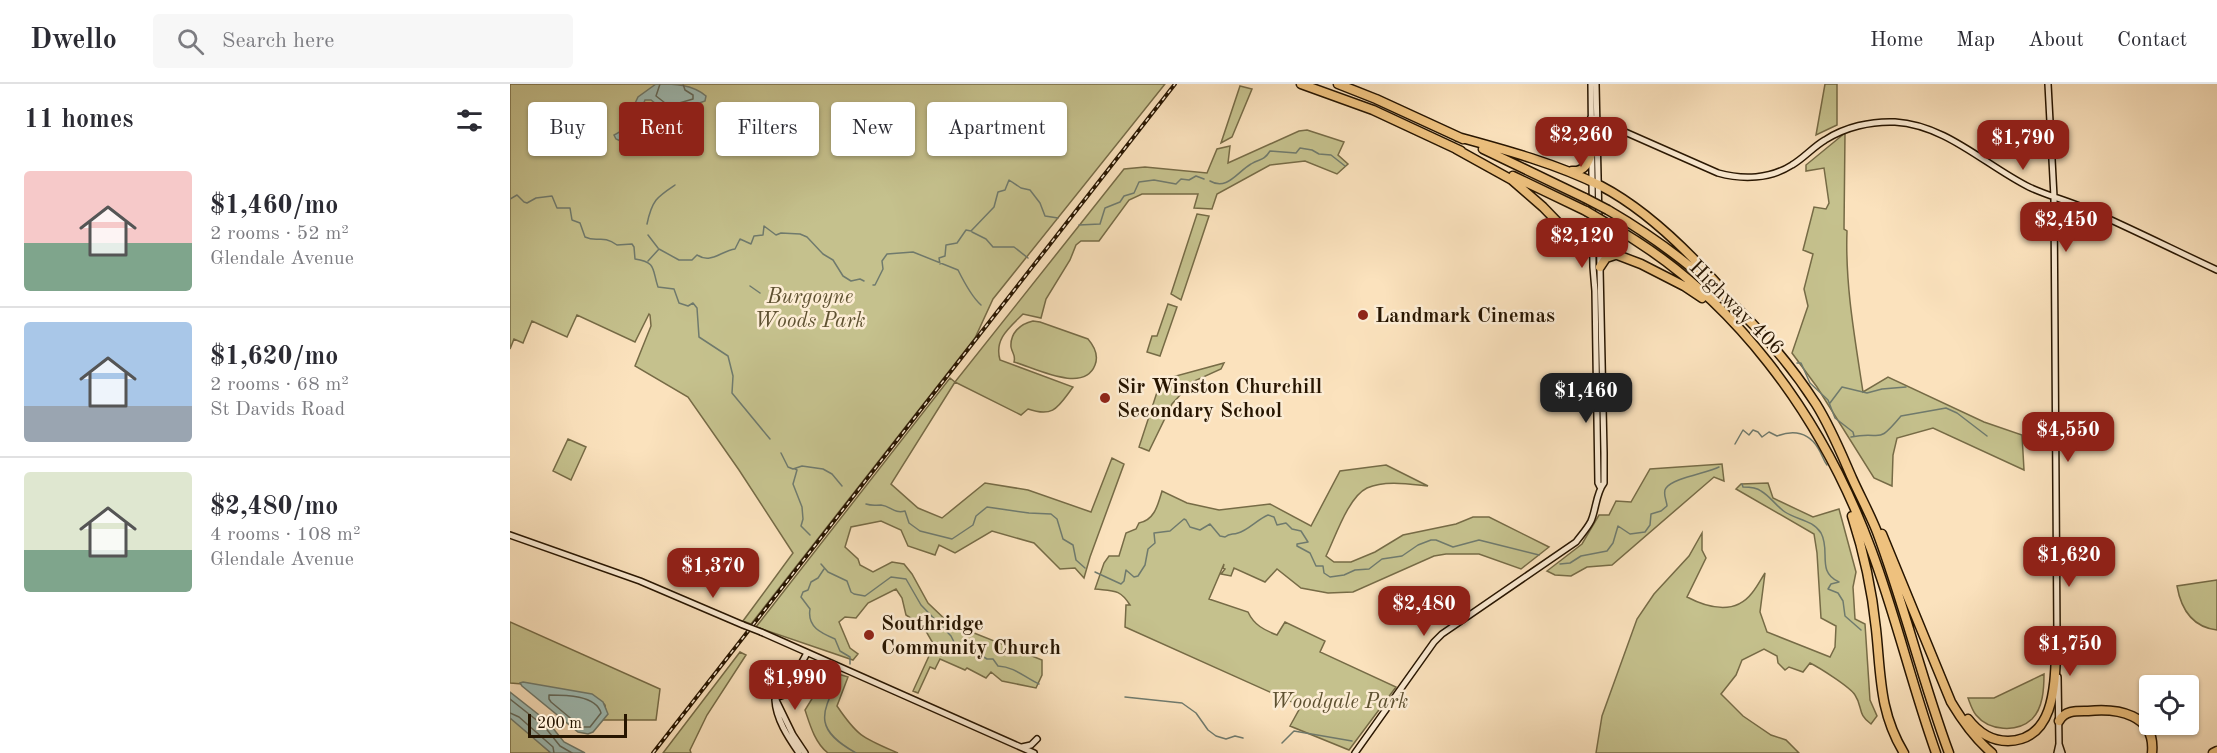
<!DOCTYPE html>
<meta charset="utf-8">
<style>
body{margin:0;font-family:"Old Standard TT",serif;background:#f7f7f7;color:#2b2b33;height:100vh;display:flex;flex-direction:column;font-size:22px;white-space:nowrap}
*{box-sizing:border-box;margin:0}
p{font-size:20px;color:#7c7c81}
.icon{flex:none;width:33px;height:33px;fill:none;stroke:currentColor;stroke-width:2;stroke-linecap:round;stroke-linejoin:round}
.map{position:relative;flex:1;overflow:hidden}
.side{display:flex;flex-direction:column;background:#fff;width:510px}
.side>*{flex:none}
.guide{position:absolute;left:18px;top:18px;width:570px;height:54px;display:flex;gap:12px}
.buttons{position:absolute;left:1629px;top:591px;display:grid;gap:12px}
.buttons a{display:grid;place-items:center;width:60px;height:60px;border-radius:6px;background:#fff;box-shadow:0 2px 4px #0004;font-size:30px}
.scale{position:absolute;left:18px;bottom:15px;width:99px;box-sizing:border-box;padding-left:6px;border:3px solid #271500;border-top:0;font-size:16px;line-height:21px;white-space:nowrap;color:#271500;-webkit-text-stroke:4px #fcecd4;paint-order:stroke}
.price{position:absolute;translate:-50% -51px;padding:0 14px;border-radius:12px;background:#8f2418;color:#fff;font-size:20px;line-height:39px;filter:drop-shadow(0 2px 3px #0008)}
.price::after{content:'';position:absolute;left:50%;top:36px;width:18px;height:14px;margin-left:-9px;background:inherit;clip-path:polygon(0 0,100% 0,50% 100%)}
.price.on{background:#222;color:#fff}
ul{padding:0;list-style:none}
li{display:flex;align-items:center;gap:18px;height:150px;padding:0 24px}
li+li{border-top:2px solid #e1e1e2}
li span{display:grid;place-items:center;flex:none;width:168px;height:120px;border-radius:6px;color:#555}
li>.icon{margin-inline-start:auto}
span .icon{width:72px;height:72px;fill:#fffc;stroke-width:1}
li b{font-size:26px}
h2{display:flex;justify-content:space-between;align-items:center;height:72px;padding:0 24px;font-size:26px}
.tag{padding:0 21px;border-radius:6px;background:#fff;box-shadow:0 2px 4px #0004;font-size:21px;line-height:54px}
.tag.on{background:#8f2418;color:#fff}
header{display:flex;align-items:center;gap:36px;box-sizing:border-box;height:84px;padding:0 30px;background:#fff;border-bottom:2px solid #e1e1e2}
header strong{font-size:28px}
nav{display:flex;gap:33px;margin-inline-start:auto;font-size:21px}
.search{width:420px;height:54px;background:#f7f7f7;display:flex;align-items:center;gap:15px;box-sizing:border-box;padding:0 21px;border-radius:6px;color:#7c7c81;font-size:22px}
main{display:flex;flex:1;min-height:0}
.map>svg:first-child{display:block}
.green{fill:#c5c18d;stroke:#766b46;stroke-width:1.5}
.water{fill:#9fbdb6;stroke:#6f7a6d;stroke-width:1.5}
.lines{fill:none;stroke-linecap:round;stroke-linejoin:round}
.shore{stroke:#63695b;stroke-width:1.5}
.stream{stroke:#6f7a6d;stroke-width:1.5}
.secondary-casing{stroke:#271500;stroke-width:8}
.highway-casing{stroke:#271500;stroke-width:11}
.secondary{stroke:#fcecd4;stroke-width:5}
.highway{stroke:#eec17e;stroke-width:8}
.rail-casing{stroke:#271500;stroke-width:4}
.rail{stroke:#fcecd4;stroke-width:1.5;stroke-dasharray:4.5;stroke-linecap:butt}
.secondary-bridge-casing{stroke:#271500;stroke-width:8;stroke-linecap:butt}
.highway-bridge-casing{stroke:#271500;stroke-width:11;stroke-linecap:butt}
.secondary-bridge{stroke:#fcecd4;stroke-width:5}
.highway-bridge{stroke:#eec17e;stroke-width:8}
.poi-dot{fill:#8f2418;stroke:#fcecd4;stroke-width:2}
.labels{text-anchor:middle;stroke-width:5;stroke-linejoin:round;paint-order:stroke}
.park-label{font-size:21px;font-style:italic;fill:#5e5131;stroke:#fcecd4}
.street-label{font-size:21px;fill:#271500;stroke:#fcecd4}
.poi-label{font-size:21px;font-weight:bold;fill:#271500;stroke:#fcecd4;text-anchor:start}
</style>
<header>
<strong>Dwello</strong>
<div class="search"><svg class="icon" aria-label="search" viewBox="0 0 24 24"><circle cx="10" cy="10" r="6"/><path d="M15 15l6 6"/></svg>Search here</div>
<nav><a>Home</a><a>Map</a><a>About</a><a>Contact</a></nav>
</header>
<main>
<section class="side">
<h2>11 homes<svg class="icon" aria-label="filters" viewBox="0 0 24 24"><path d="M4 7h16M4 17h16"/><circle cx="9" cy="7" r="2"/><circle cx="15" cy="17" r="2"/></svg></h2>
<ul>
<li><span style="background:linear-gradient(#f6c9c9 60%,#7fa58c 0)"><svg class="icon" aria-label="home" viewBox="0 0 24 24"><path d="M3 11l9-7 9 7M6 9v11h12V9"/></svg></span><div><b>$1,460/mo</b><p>2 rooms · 52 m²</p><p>Glendale Avenue</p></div></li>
<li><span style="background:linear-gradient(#a9c7e8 70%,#9aa5b1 0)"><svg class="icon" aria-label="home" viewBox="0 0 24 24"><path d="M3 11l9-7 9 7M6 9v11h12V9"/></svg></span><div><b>$1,620/mo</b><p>2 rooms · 68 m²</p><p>St Davids Road</p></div></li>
<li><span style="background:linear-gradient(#dfe7d0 65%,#7fa58c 0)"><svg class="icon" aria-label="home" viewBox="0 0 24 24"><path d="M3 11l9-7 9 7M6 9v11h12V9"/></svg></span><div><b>$2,480/mo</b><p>4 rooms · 108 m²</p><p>Glendale Avenue</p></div></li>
</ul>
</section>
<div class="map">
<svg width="1707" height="669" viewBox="0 0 1707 669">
<rect width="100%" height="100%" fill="#fbe2bd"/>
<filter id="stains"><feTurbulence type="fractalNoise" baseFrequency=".00333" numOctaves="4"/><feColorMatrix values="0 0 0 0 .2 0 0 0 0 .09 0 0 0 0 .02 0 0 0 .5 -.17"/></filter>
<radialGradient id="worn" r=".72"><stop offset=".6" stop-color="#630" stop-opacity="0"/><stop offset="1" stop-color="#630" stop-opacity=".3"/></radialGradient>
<!-- green -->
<path class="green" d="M0 0H655L483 215 465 254 241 540 233 537 283 469 229 386 178 313 125 282 141 242 140 231 139 230 125 258 67 231 57 253 22 237 13 259 4 255 0 265Z
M1315 0H1327V41L1306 51Z
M730 2 742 5 722 53 711 59Z
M797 46 834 58 828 71 838 80 827 90 795 77 760 81 707 110 702 125 684 124 688 110H632L619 116 589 157H571L566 161 560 176 536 215 531 234 513 230C499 244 484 255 490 276L563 303C548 323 544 334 518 325L511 331 445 298 381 400 408 424 432 434 475 399 518 406 581 428 602 374 614 380 580 473 574 494 565 484 550 485 524 459 482 447 445 469 429 461 425 471 398 462 391 446 371 437 341 443 335 463 348 475 350 481 363 488 382 478 394 480 402 490 418 519 439 539 532 576V591L526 604 492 597 481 588 476 594 457 584 455 586 430 575 425 585 420 583 408 609 403 607 424 561 413 542 396 531 392 514 386 505 358 519 346 534 335 533 329 538 340 564 348 570 343 576 246 543 440 294 445 298 614 85 635 83 697 89 707 65 720 62 718 79 789 47Z
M1335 49 1334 145 1337 147C1335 201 1345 255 1353 308L1378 293 1474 338 1512 351 1514 386 1423 344 1387 354 1383 371 1382 402 1364 394 1307 303 1282 269 1298 222 1294 205 1303 170 1293 166 1304 123 1316 125 1319 119 1314 84 1296 87V81Z
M687 130 699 132 671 216 661 210Z
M658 220 667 223 650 272 637 268 642 252H647Z
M523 237 530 238 578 255C584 262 589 271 585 281 574 310 525 284 504 278 506 271 502 269 501 263 500 249 510 240 523 237Z
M714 279 711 285 682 298 662 320 639 367 629 363 651 296Z
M58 355 76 363 61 396 43 387Z
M1212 380 1214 397 1204 393 1102 481 1077 483 1061 492 1045 491 1037 487 1072 460 1089 431H1099L1106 417 1121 418 1140 385Z
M876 381 918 402C899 400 875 396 857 404 838 413 825 454 816 472L824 478H841L865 468 893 451 946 440 963 433H979L1039 463 1011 485 969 470H936L924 472 843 508 818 509 791 504 767 485 755 498 724 484 721 492 711 490 715 485 713 484 714 480 699 515 738 528C744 541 754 546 767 551L775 538 815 557 810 568 886 603 839 666 780 642 791 622 615 543 616 521H620C610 505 604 507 585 505L594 479 599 472H609L616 449 626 445 629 439C645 436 648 420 652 407L677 419 709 426 760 420 801 442 830 387Z
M1258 399 1263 414 1303 433 1329 425 1346 488 1343 503 1345 535 1355 540 1360 616 1367 632 1361 640C1347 630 1353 623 1345 611 1340 603 1310 584 1300 579L1293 588 1279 583 1275 586 1268 579 1267 572 1254 565 1232 576 1226 591 1211 610 1233 632 1261 651 1276 656 1289 669H1086L1092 632 1127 535 1144 510 1179 472 1192 449V466L1196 474 1177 513C1198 524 1225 531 1242 509 1247 503 1251 495 1255 489L1250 528 1257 548 1320 573 1325 563 1326 542 1311 534 1307 469 1304 450 1226 405 1231 400Z
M1707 496V546C1682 543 1671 525 1667 502Z
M0 538 150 605 146 636H93L96 629 95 621 92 618 25 601 0 599Z
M230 568 236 571 197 631 180 666 181 669H153Z
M319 587 338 593 327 622C348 653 353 654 388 669H318C305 659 300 641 295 626Z
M1534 590C1534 605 1533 624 1522 635 1507 649 1479 647 1466 631 1462 626 1460 619 1458 614H1484Z
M0 634 5 637 41 669H0Z"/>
<!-- water -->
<path class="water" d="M146 0C164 0 182 0 196 12L195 17 159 30 141 16H135L133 21 137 23 138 32 122 59 117 60 106 55 104 51 115 45 112 39 119 32 128 13Z
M13 598 82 610 93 618 98 630 83 648 78 650 68 648 12 602 10 599Z
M0 608 38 638 54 658 75 669H41L0 634Z"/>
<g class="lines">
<!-- shore -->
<path class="shore" d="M150 0 146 12 159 22 183 15V11L175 6 173 0
M39 611C55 611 86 611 91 629L80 643H71L41 618 39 615Z
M0 615 34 642 50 662 62 669
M0 629 9 633 43 663 44 669"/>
<!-- stream -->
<path class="stream" d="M700 97C717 107 727 88 741 80 750 74 753 78 760 67L786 69 790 64 802 66 809 70 821 71 835 82
M0 115 7 111 14 118 17 119 26 114 42 112 47 124H60L62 136 70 139 75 153C88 159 92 150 107 161L122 160 124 163 125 175C147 178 142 186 148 203L164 205 169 219 178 222 183 219 187 224 189 253 218 272 223 292 222 309 260 355
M137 140C142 116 147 113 165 101
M569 141 590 140 595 124 610 118 614 112 624 109 629 98 644 96 666 100 671 95 679 96 686 92 694 95
M462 148 476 155 483 163H504L518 174
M138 151 148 164
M138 177 149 165 169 176H182L187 171C201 180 211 167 225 165L230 155 241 160 244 152 253 151 254 142 266 151 271 149 290 150 297 153 313 170 323 176 333 192 341 197 350 195 354 197
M430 180 429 174 435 172 436 161 447 159 456 146 461 147 484 123 488 108 495 106 499 96 511 104 520 106 530 119 535 132 548 134
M363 201H365L373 185 372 177 377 170 403 168 448 186C453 196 463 214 471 221
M240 202 250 209
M1287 279H1291L1300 299 1318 316 1325 334 1343 348 1344 352
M1320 319 1332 303 1357 309 1372 305 1396 303
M1341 353C1374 346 1365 363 1391 332L1436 324 1447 329 1477 352
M1225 360 1233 346 1239 351 1243 346 1248 348 1252 353 1259 348 1267 352C1283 346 1298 348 1308 364 1312 370 1313 376 1317 381
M271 369 278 383 283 385 292 382 313 385 322 390 332 402
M285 385 287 386 283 400 292 423 293 435 291 442 300 451
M1232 400 1233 403C1239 403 1246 403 1251 407 1260 412 1266 422 1275 428 1287 436 1303 436 1311 449 1321 467 1306 488 1329 498L1321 500 1318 505 1328 509 1333 517 1335 532 1351 546
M356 420C362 422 365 421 371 421 381 422 384 430 395 427L399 439 410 447 442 455 463 441 466 432 477 423 519 429 541 430 547 435 553 455 563 461 566 476 575 484
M311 480 318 488 337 497 341 508 344 510 355 512 381 493 396 495 411 521 441 552 449 568 462 571 469 570 477 575H483L488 582C505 583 514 593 529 600
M1050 480 1060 479 1071 472 1097 467 1103 459 1108 442 1120 450 1135 448 1140 441 1141 430 1151 427 1157 422C1157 417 1152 409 1156 404 1163 394 1197 389 1209 383
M314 485 308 494 301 498 298 506 293 508 291 513 300 525C297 543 311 549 325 555L330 567 340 573V580
M585 488 611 500 614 497 616 486 624 493 628 492 635 481 638 465 645 459 644 449 660 447 674 435 676 436 680 443 690 446 700 440 710 452 715 453C720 449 722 451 728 449 737 447 748 435 758 431L764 433 767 441 776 439 782 445 791 447 798 458 787 460V462L800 469 806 482H813L814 489 820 493 834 491 845 486 859 485 872 475 892 472 908 461 921 456H926L943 463 969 456 1029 471
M329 596C308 632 307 647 346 669
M615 613 672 619 686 629 698 646 706 652 716 655 725 652 733 654
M772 659 784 647 842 657"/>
<defs>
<path id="secondary" d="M1081 0 1083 183 1085 207 1088 399 1090 403
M1538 0 1544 113 1547 551
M1081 33 1208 89C1233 96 1260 95 1282 81 1294 74 1303 63 1315 56 1335 43 1361 37 1385 38 1436 41 1475 81 1519 103 1538 112 1559 117 1579 126 1622 145 1664 166 1707 186
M0 451 130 497 233 541
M251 548 524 669
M265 614 283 651 295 669
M265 614 274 611 297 569
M265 616C266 635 278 653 289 669
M1549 660 1552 669
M512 663 521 661 527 655
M845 669 924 558 932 550 1066 458C1071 451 1077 445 1081 437 1086 426 1086 409 1094 399V369L1086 0
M1547 669 1549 660 1548 593"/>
<path id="highway" d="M791 0 863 26 951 67
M828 0 866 15 953 55
M948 53C996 66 1047 80 1091 102 1135 125 1176 165 1209 202
M946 65 1002 96 1033 123 1063 154 1131 180 1174 202 1192 214
M973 65 1075 114
M1062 87C1075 88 1078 79 1082 67
M1003 92 1076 127
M1098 126C1179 173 1255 241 1306 320 1321 344 1331 369 1342 394 1350 412 1360 430 1367 448 1394 520 1412 596 1439 669
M1098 140C1223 209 1312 332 1361 465 1386 532 1402 602 1426 669
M1090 183 1096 174 1105 171
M1342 432C1354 469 1362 506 1366 545 1371 591 1369 628 1394 669
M1372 450 1441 618C1453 638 1465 655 1482 669
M1458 635C1468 648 1481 657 1498 657 1551 656 1544 586 1547 550
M1549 637C1555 626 1567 627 1578 627 1607 624 1646 630 1642 669
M1703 669 1707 667"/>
</defs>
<!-- secondary casing -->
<use href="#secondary" class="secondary-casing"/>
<!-- highway casing -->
<use href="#highway" class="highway-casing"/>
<!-- secondary -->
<use href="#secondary" class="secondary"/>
<!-- highway -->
<use href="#highway" class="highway"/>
<defs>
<path id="rail" d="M143 669 665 0"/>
</defs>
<!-- rail casing -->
<use href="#rail" class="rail-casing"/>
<!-- rail -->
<use href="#rail" class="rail"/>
<defs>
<path id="secondary-bridge" d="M233 541 251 548"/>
<path id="highway-bridge" d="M1075 114 1098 126
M1076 127 1098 140"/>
</defs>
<!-- secondary-bridge casing -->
<use href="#secondary-bridge" class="secondary-bridge-casing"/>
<!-- highway-bridge casing -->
<use href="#highway-bridge" class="highway-bridge-casing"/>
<!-- secondary-bridge -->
<use href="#secondary-bridge" class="secondary-bridge"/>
<!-- highway-bridge -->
<use href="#highway-bridge" class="highway-bridge"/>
</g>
<!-- markers -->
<g class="poi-dot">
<circle cx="853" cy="231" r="6"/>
<circle cx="595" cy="314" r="6"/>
<circle cx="359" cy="551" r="6"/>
</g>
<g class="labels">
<!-- park labels -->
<g class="park-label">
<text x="300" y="219">Burgoyne<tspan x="300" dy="24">Woods Park</tspan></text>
<text x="829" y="624">Woodgale Park</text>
</g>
<!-- street labels -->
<g class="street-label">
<text transform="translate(1227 223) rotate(45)" y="7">Highway 406</text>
</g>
<!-- poi labels -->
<g class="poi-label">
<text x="865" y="238">Landmark Cinemas</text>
<text x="607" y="309">Sir Winston Churchill<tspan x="607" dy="24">Secondary School</tspan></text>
<text x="371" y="546">Southridge<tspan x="371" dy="24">Community Church</tspan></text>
</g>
</g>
<rect width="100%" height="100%" filter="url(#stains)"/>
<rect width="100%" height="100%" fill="url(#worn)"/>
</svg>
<div class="buttons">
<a><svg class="icon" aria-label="locate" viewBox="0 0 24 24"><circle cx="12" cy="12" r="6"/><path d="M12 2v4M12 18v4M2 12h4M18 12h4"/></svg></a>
</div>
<div class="scale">200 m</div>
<b class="price" style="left:1071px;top:84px">$2,260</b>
<b class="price" style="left:1513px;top:87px">$1,790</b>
<b class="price" style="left:1556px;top:169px">$2,450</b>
<b class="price" style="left:1072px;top:185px">$2,120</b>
<b class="price on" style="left:1076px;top:340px">$1,460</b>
<b class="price" style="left:1558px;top:379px">$4,550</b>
<b class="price" style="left:1559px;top:504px">$1,620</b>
<b class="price" style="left:203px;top:515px">$1,370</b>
<b class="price" style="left:914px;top:553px">$2,480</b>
<b class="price" style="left:1560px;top:593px">$1,750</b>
<b class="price" style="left:285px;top:627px">$1,990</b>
<div class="guide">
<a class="tag">Buy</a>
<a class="tag on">Rent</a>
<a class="tag">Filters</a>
<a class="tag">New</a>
<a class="tag">Apartment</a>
</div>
</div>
</main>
